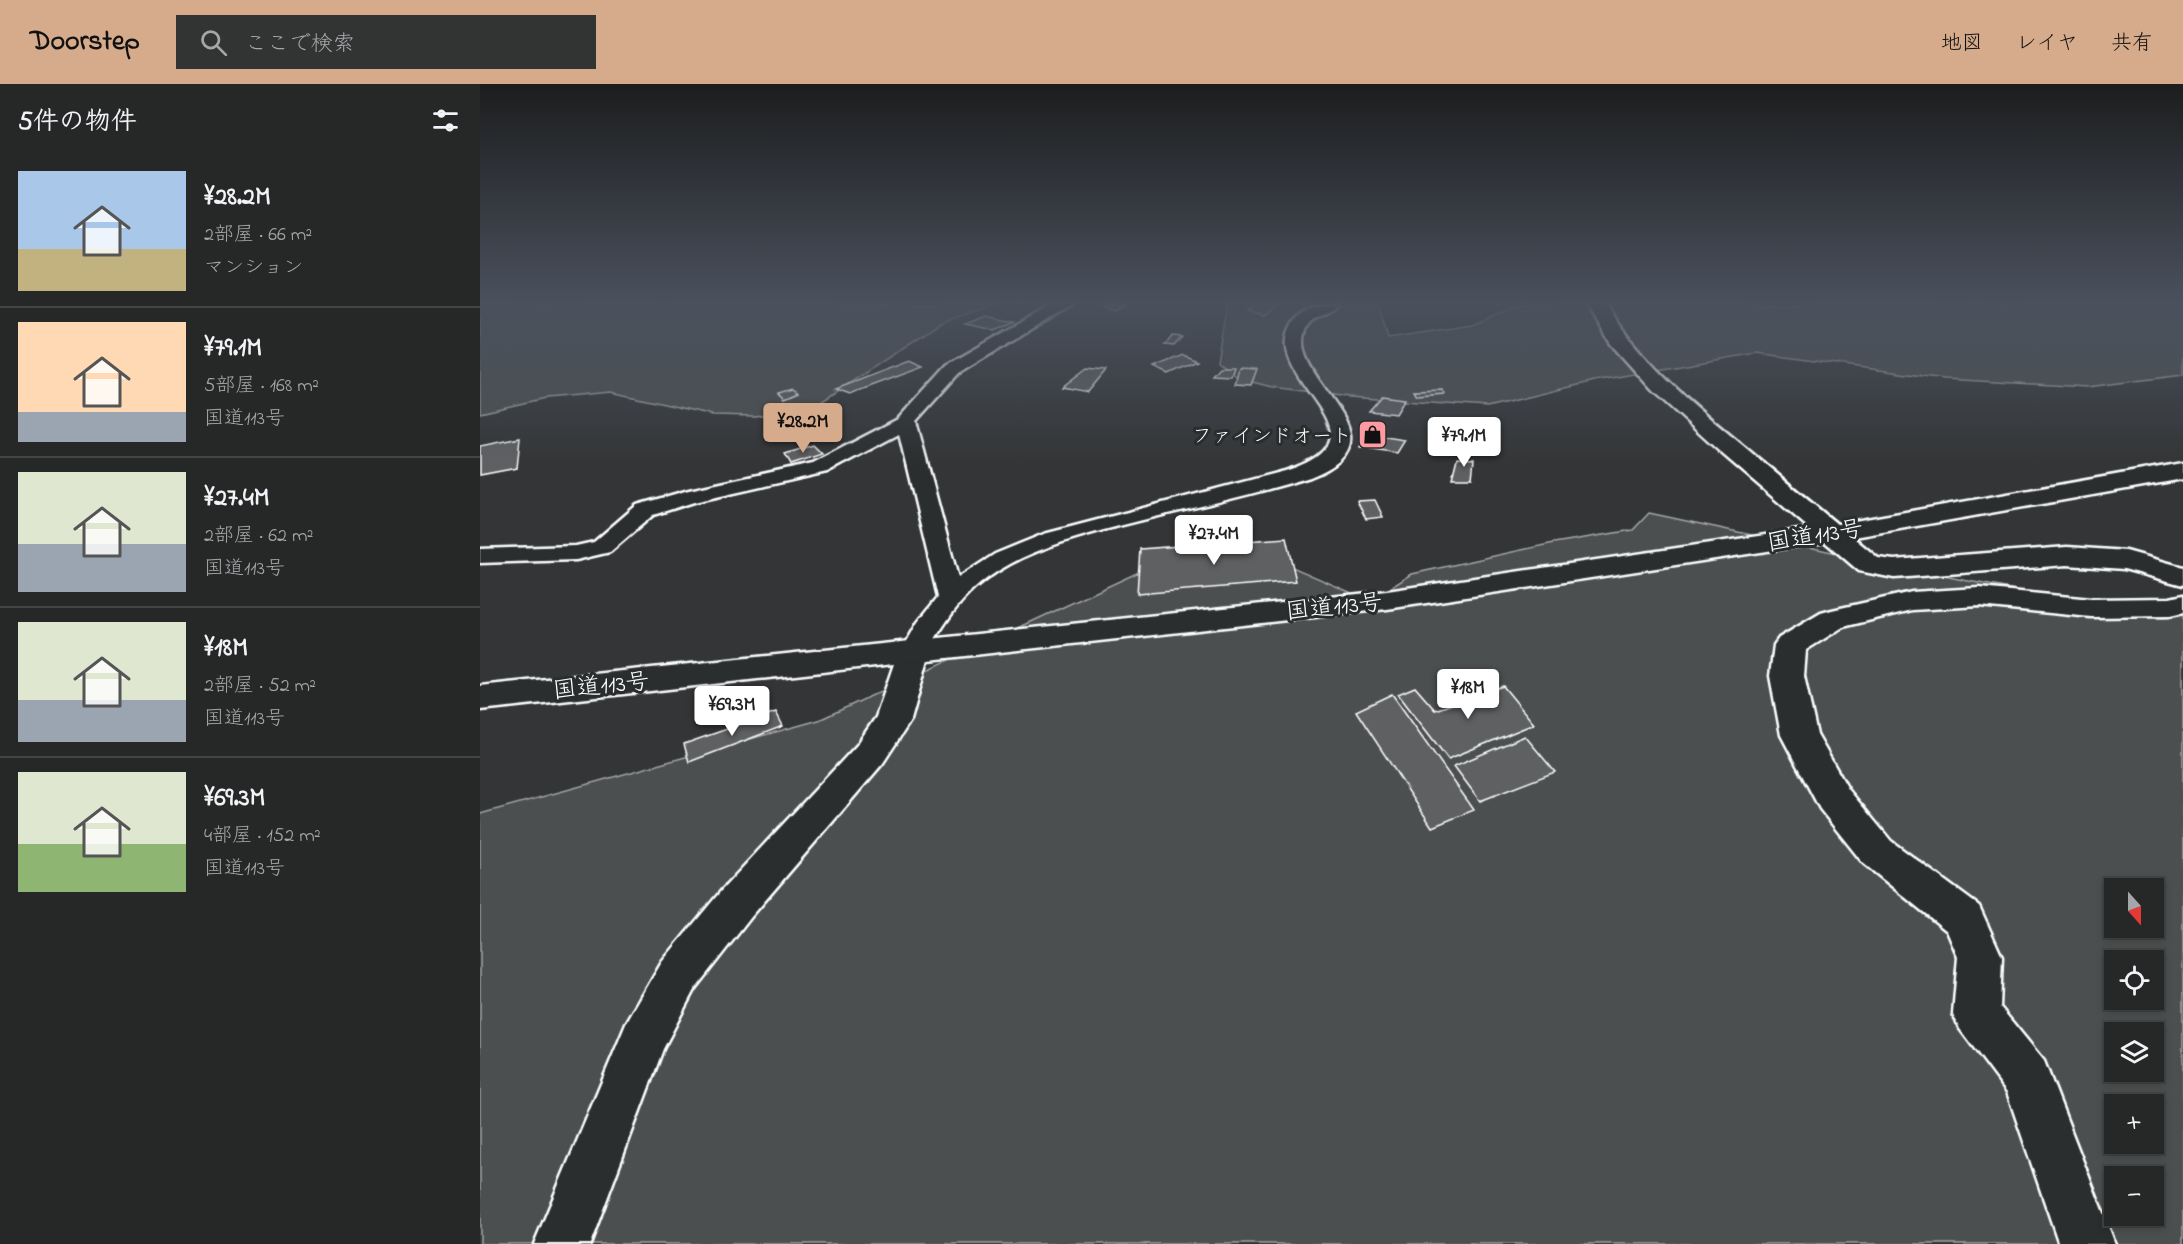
<!DOCTYPE html>
<html lang="ja">
<meta charset="utf-8">
<style>
body{margin:0;font-family:"Indie Flower","Klee One",sans-serif;background:#323434;color:#f1f3f6;height:100vh;display:flex;flex-direction:column;font-size:22px;white-space:nowrap}
*{box-sizing:border-box;margin:0}
p{font-size:20px;color:#a4a6a8}
.icon{flex:none;width:33px;height:33px;fill:none;stroke:currentColor;stroke-width:2;stroke-linecap:round;stroke-linejoin:round}
.map{position:relative;flex:1;overflow:hidden}
.panel{display:flex;flex-direction:column;background:#262828;width:480px}
.panel>*{flex:none}
.needle{width:39px;rotate:159deg}
.tools{position:absolute;left:1624px;top:794px;display:grid;gap:12px}
.tools a{display:grid;place-items:center;width:60px;height:60px;border-radius:0px;background:#262828;box-shadow:0 3px 9px #0003,0 0 0 2px #424445;font-size:30px}
.price{position:absolute;translate:-50% -51px;padding:0 14px;border-radius:6px;background:#fff;color:#222;font-size:20px;line-height:39px;filter:drop-shadow(0 2px 3px #0008)}
.price::after{content:'';position:absolute;left:50%;top:36px;width:18px;height:14px;margin-left:-9px;background:inherit;clip-path:polygon(0 0,100% 0,50% 100%)}
.price.active{background:#d6ab8b;color:#111}
ul{padding:0;list-style:none}
li{display:flex;align-items:center;gap:18px;height:150px;padding:0 18px}
li+li{border-top:2px solid #424445}
li span{display:grid;place-items:center;flex:none;width:168px;height:120px;border-radius:0px;color:#555}
li>.icon{margin-inline-start:auto}
span .icon{width:72px;height:72px;fill:#fffc;stroke-width:1}
li b{font-size:26px}
h2{display:flex;justify-content:space-between;align-items:center;height:72px;padding:0 18px;font-size:26px}
header{display:flex;align-items:center;gap:36px;box-sizing:border-box;height:84px;padding:0 30px;background:#d6ab8b;color:#111}
header strong{font-size:28px}
nav{display:flex;gap:33px;margin-inline-start:auto;font-size:21px}
.search{width:420px;height:54px;background:#323434;display:flex;align-items:center;gap:15px;box-sizing:border-box;padding:0 21px;border-radius:0px;color:#a4a6a8;font-size:22px}
main{display:flex;flex:1;min-height:0}
.map>svg:first-child{display:block}
.green{fill:#4c4f50;stroke:#a6a7a8;stroke-width:1.5;fill-rule:evenodd}
.building{fill:#5f6162;stroke:#fff;stroke-width:1.5}
.lines{fill:none;stroke-linecap:round;stroke-linejoin:round}
.minor-casing{stroke:#fff;stroke-width:5}
.tertiary-casing{stroke:#fff;stroke-width:5}
.trunk-casing{stroke:#fff;stroke-width:5}
.minor{fill:#2a2d2e;fill-rule:evenodd}
.tertiary{fill:#2a2d2e;fill-rule:evenodd}
.trunk{fill:#2a2d2e;fill-rule:evenodd}
.labels{text-anchor:middle;stroke-width:6;stroke-linejoin:round;paint-order:stroke}
.far-poi-label{font-size:20px;fill:#fff;stroke:#2a2d2e;text-anchor:end}
.street-label{font-size:24px;fill:#fff;stroke:#2a2d2e}
</style>
<header>
<strong>Doorstep</strong>
<div class="search"><svg class="icon" aria-label="search" viewBox="0 0 24 24"><circle cx="10" cy="10" r="6"/><path d="M15 15l6 6"/></svg>ここで検索</div>
<nav><a>地図</a><a>レイヤ</a><a>共有</a></nav>
</header>
<main>
<section class="panel">
<h2>5件の物件<svg class="icon" aria-label="filters" viewBox="0 0 24 24"><path d="M4 7h16M4 17h16"/><circle cx="9" cy="7" r="2"/><circle cx="15" cy="17" r="2"/></svg></h2>
<ul>
<li><span style="background:linear-gradient(#a9c7e8 65%,#c2b280 0)"><svg class="icon" aria-label="home" viewBox="0 0 24 24"><path d="M3 11l9-7 9 7M6 9v11h12V9"/></svg></span><div><b>¥28.2M</b><p>2部屋 · 66 m²</p><p>マンション</p></div></li>
<li><span style="background:linear-gradient(#ffd9b3 75%,#9aa5b1 0)"><svg class="icon" aria-label="home" viewBox="0 0 24 24"><path d="M3 11l9-7 9 7M6 9v11h12V9"/></svg></span><div><b>¥79.1M</b><p>5部屋 · 168 m²</p><p>国道113号</p></div></li>
<li><span style="background:linear-gradient(#dfe7d0 60%,#9aa5b1 0)"><svg class="icon" aria-label="home" viewBox="0 0 24 24"><path d="M3 11l9-7 9 7M6 9v11h12V9"/></svg></span><div><b>¥27.4M</b><p>2部屋 · 62 m²</p><p>国道113号</p></div></li>
<li><span style="background:linear-gradient(#dfe7d0 65%,#9aa5b1 0)"><svg class="icon" aria-label="home" viewBox="0 0 24 24"><path d="M3 11l9-7 9 7M6 9v11h12V9"/></svg></span><div><b>¥18M</b><p>2部屋 · 52 m²</p><p>国道113号</p></div></li>
<li><span style="background:linear-gradient(#dfe7d0 60%,#8fb573 0)"><svg class="icon" aria-label="home" viewBox="0 0 24 24"><path d="M3 11l9-7 9 7M6 9v11h12V9"/></svg></span><div><b>¥69.3M</b><p>4部屋 · 152 m²</p><p>国道113号</p></div></li>
</ul>
</section>
<div class="map">
<svg width="1703" height="1160" viewBox="0 0 1703 1160">
<rect width="100%" height="100%" fill="#333536"/>
<filter id="ink" filterUnits="userSpaceOnUse"><feTurbulence type="fractalNoise" baseFrequency=".0167" numOctaves="2"/><feDisplacementMap in="SourceGraphic" scale="12" xChannelSelector="R" yChannelSelector="G"/><feConvolveMatrix kernelMatrix="1 2 1 2 8 2 1 2 1" color-interpolation-filters="sRGB"/></filter>
<g filter="url(#ink)">
<!-- green -->
<path class="green" d="M0 220H518L462 238 335 322 275 332 233 331 131 308 65 314 0 329Z
M747 220H899L908 254 992 241 1041 220H1703V291L1607 303 1464 295 1277 269 1119 296 1007 323 869 313 792 303 760 295 737 277Z
M1169 429 1483 496 1683 534 1703 530V1160H0V730L339 636 739 451 890 517 932 490 1074 459 1153 446ZM1635 804H1674V843H1635ZM1635 876H1674V915H1635ZM1635 948H1674V987H1635ZM1635 1020H1674V1059H1635ZM1635 1092H1674V1131H1635Z"/>
<!-- building -->
<path class="building" d="M629 220H646L635 227 622 224Z
M777 220H800L785 231 767 227Z
M506 232 534 238 515 246 485 240Z
M693 252 702 253 694 262 684 261Z
M703 271 717 277 689 290 674 283Z
M429 277 443 283 370 310 356 305Z
M739 283H754L751 292 732 291Z
M607 284 626 286 608 308 582 303Z
M759 284 777 285 771 301 755 300Z
M313 304 319 308 305 314 299 308Z
M962 306 965 310 937 312 934 307Z
M902 312 925 315 916 330 889 327Z
M318 317 319 322 290 327V321Z
M886 350 925 356 917 369 880 363Z
M40 354 37 384 0 391V362Z
M333 361 342 370 311 380 305 370Z
M977 374 994 375 992 394H972Z
M895 416 903 433 886 435 877 417Z
M806 454 816 497 657 510 660 465Z
M1023 602 1054 640 968 675 918 610 935 603 955 626Z
M912 610 994 726 952 743 876 627Z
M296 628 303 642 209 678 204 660Z
M1045 652 1075 688 1000 717 974 682Z"/>
<g class="lines">
<defs>
<path id="minor" d="M574 220H594L479 289 436 337 478 494 515 470 564 450 805 387C921 350 771 294 815 236 826 222 840 220 857 220 849 229 834 231 827 242 798 294 935 352 830 393 766 413 700 426 635 443 587 456 533 470 494 505 472 525 459 549 443 574L434 577 425 574 421 568 438 538 458 513 419 350 347 388 214 418 173 431 130 468 96 476 0 479V465L96 462 114 458 157 421 209 406 333 379 418 335 467 281Z"/>
<path id="tertiary" d="M1106 220H1125C1159 276 1211 319 1261 360 1306 398 1352 436 1398 474L1414 476 1587 463 1646 467 1703 483V501L1644 485 1587 481 1414 494 1379 487 1239 367 1173 307 1131 260Z
M1499 504 1611 515 1690 514 1703 511V529L1690 532 1611 533 1499 522 1432 526 1363 543 1326 566 1324 592 1337 651 1368 705 1411 757 1499 822 1522 873 1520 923 1564 977 1635 1160H1579L1527 1008 1480 945 1473 930 1478 873 1467 847 1383 779 1340 725 1301 651 1290 592 1294 561 1299 554 1341 529 1352 526 1432 508Z
M434 557 446 561 450 568 431 636 403 679 271 833 214 906 183 965 110 1160H54L146 940 182 878 241 807 377 661 396 633 418 568 422 561Z"/>
<path id="trunk" d="M1703 379V395L1352 457 907 525 0 626V602L907 507 1352 441Z"/>
</defs>
<!-- minor casing -->
<use href="#minor" class="minor-casing"/>
<!-- tertiary casing -->
<use href="#tertiary" class="tertiary-casing"/>
<!-- trunk casing -->
<use href="#trunk" class="trunk-casing"/>
<!-- minor -->
<use href="#minor" class="minor"/>
<!-- tertiary -->
<use href="#tertiary" class="tertiary"/>
<!-- trunk -->
<use href="#trunk" class="trunk"/>
</g>
</g>
<!-- sky -->
<linearGradient id="sky" x2="0" y2="1"><stop stop-color="#1c1d1e"/><stop offset="0.57" stop-color="#4a515d"/><stop offset="1" stop-color="#4a515d" stop-opacity="0"/></linearGradient>
<rect width="1703" height="383" fill="url(#sky)"/>
<!-- icons -->
<defs>
<symbol id="shop-square" viewBox="-11 -11 22 22"><rect x="-9" y="-9" width="18" height="18" rx="4" fill="#ff9aa2" stroke="#2a2d2e"/><path d="M-5-2.5h2.3a2.7 3.5 0 0 1 5.4 0H5L5.5 6h-11ZM-1.5-2.5h3a1.5 2.3 0 0 0-3 0Z" fill="#111"/></symbol>
</defs>
<g fill-rule="evenodd">
<use href="#shop-square" x="876" y="334" width="33" height="33"/>
</g>
<g class="labels">
<!-- far-poi labels -->
<g class="far-poi-label">
<text x="872" y="358">ファインドオート</text>
</g>
<!-- street labels -->
<g class="street-label">
<text transform="translate(1335 451) rotate(-9)" y="8">国道113号</text>
<text transform="translate(854 522) rotate(-6)" y="8">国道113号</text>
<text transform="translate(121 601) rotate(-6)" y="8">国道113号</text>
</g>
</g>
</svg>
<div class="tools">
<a><svg class="needle" viewBox="-14 -14 28 28"><path d="M0-13l5 13h-10z" fill="#e53935"/><path d="M0 13l5-13h-10z" fill="#a4a6a8"/></svg></a>
<a><svg class="icon" aria-label="locate" viewBox="0 0 24 24"><circle cx="12" cy="12" r="6"/><path d="M12 2v4M12 18v4M2 12h4M18 12h4"/></svg></a>
<a><svg class="icon" aria-label="layers" viewBox="0 0 24 24"><path d="M12 4l9 5-9 5-9-5zM3 14l9 5 9-5"/></svg></a>
<a>+</a>
<a>−</a>
</div>
<b class="price active" style="left:323px;top:370px">¥28.2M</b>
<b class="price" style="left:984px;top:384px">¥79.1M</b>
<b class="price" style="left:734px;top:482px">¥27.4M</b>
<b class="price" style="left:988px;top:636px">¥18M</b>
<b class="price" style="left:252px;top:653px">¥69.3M</b>
</div>
</main>
